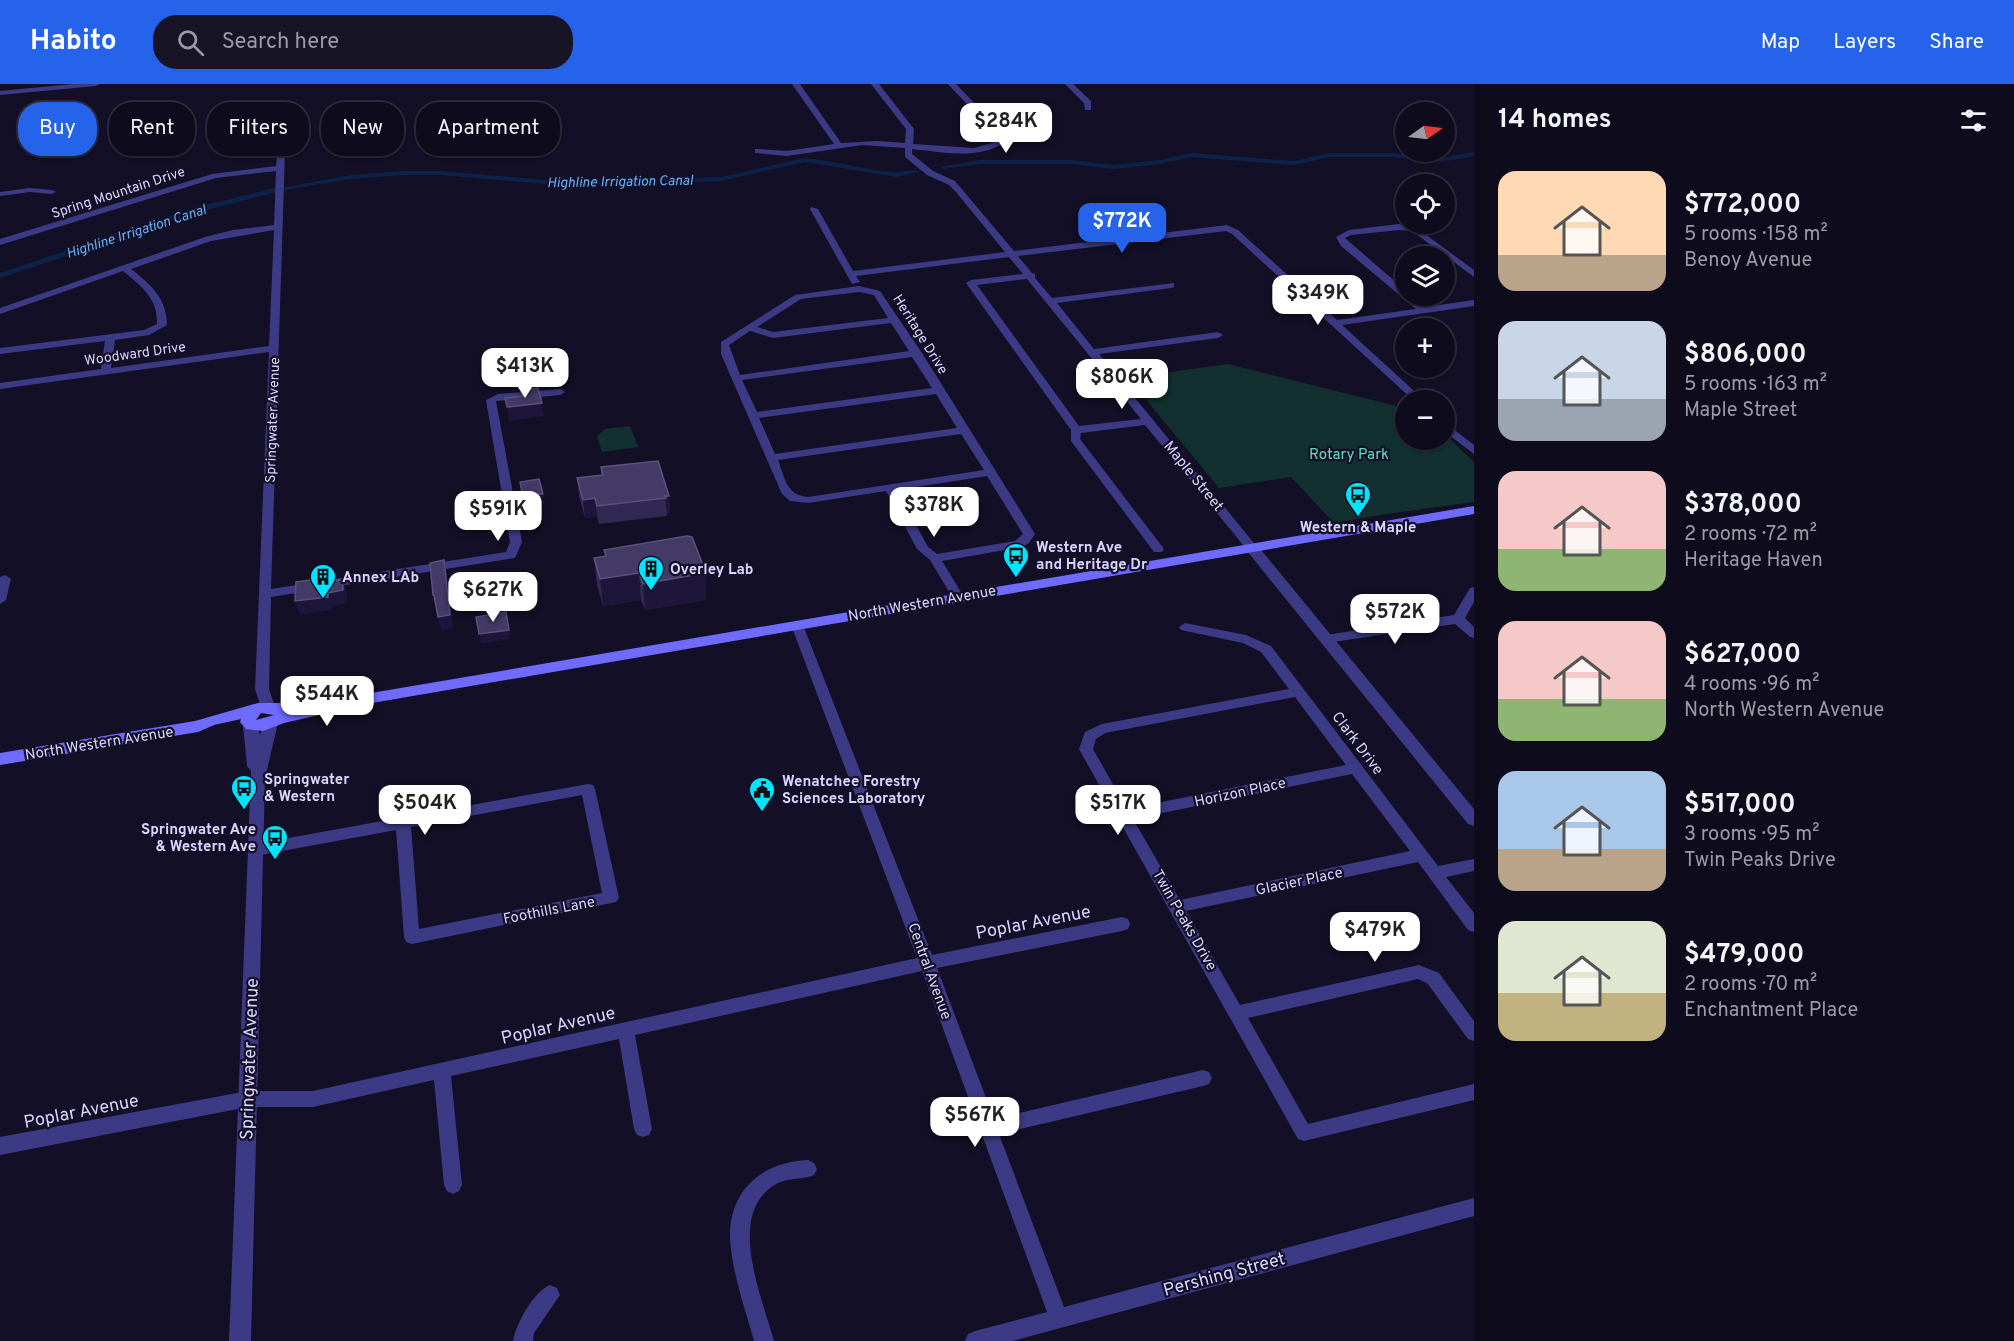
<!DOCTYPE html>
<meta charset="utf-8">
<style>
body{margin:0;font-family:Overpass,sans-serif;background:#171425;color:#f1f3f6;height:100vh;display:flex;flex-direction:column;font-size:22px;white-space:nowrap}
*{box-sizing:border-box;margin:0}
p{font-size:20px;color:#9b9ba3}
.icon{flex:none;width:33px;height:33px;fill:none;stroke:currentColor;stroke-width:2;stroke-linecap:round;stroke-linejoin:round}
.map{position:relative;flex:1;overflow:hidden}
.panel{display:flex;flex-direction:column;background:#0e0b1c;width:540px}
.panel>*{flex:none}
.top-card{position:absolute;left:18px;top:18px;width:570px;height:54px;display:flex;gap:12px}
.needle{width:39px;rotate:76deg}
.fabs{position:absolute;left:1395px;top:18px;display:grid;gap:12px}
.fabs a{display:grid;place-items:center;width:60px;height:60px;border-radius:50%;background:#0e0b1c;box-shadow:0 2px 4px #0004,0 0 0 2px #2e2b3b;font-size:30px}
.price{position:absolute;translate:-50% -51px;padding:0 14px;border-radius:12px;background:#fff;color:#222;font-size:20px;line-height:39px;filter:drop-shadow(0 2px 3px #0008)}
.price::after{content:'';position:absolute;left:50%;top:36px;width:18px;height:14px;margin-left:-9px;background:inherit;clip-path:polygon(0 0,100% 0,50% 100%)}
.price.selected{background:#2563eb;color:#fff}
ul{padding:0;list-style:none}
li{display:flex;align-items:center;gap:18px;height:150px;padding:0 24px}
li span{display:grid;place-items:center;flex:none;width:168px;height:120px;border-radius:18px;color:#555}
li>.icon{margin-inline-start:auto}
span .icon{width:72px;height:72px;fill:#fffc;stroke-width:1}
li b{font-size:26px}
h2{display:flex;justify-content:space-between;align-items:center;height:72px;padding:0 24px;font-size:26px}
.tag{padding:0 21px;border-radius:24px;background:#0e0b1c;box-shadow:0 2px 4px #0004,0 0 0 2px #2e2b3b;font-size:21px;line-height:54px}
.tag.selected{background:#2563eb;color:#fff}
header{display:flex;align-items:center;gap:36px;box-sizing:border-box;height:84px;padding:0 30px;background:#2563eb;color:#fff}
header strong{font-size:28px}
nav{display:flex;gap:33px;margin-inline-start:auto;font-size:21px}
.search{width:420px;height:54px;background:#171425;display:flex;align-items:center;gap:15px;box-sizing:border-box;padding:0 21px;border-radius:24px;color:#9b9ba3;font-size:22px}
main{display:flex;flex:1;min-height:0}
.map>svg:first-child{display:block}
.green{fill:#12302f}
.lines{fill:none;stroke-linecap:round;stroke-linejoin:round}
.canal{fill:#0c2248;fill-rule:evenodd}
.minor{fill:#3d3a85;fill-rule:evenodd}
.tertiary{fill:#3d3a85;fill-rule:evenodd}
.secondary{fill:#6f6bff;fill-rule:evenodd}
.wall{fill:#312854}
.shaded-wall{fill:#1d163a}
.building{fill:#433a66;stroke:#5a527e;stroke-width:1.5}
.labels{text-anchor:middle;stroke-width:4.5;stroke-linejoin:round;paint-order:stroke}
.far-water-label{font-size:14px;font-style:italic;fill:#62b6ff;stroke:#130f26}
.far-street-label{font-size:14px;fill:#d9d4ff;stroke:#130f26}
.park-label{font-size:15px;fill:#5fe0c0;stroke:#130f26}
.street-label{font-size:15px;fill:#d9d4ff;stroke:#130f26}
.poi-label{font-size:15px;font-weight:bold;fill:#d9d4ff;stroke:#130f26;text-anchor:start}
.near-street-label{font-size:18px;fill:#d9d4ff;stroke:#130f26}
</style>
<header>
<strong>Habito</strong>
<div class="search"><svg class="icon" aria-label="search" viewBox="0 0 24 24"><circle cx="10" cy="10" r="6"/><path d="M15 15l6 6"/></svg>Search here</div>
<nav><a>Map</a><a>Layers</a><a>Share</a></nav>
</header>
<main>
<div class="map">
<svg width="1474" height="1257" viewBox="0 0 1474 1257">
<rect width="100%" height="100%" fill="#130f26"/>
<!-- green -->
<path class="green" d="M1228 280 1405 324 1406 356H1444L1445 350 1474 378V418C1427 425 1380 430 1334 439L1291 393 1219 404 1128 294Z
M630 342 638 363 602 368 597 352 605 345Z"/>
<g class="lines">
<!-- canal -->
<path class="canal" d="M1474 68V72L1441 78 1391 73H1330L1294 81 1191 73 1160 80 1113 85 1072 80H979L944 85 940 83 979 76H1072L1113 81 1160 76 1191 69 1294 77 1330 69H1391L1441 74Z
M805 74C834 77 862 85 891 88 901 89 912 84 920 88L896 93 805 78 721 97 568 102 441 91H403L351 95 285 106 281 104 351 91 403 87H441L568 98 721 93Z
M274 104H277V108L195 129 0 194V189L189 125Z"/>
<!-- minor -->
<path class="minor" d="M73 0H100L96 2 0 11V7Z
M792 0H800L841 59 877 57 905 59 906 45 871 0H879L914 45 913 60 974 64 995 58 994 49 948 0H956L1000 46 1004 53 1003 59C979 76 939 68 912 65V70L933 87 955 97 1014 167 1227 141 1238 146 1337 236 1416 225 1341 162 1336 153 1349 146 1399 140 1414 142 1474 186V193L1412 147 1399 146 1351 151 1345 154 1406 207V212H1411L1425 223 1474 216V222L1342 241 1424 316H1413L1232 150 1226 147 1018 172 1032 189 1035 190V194L1052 214 1174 199V203L1171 204 1057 219 1094 265 1218 248 1223 251 1218 254 1099 270 1258 464 1256 467H1248L1145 341 1081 349 1080 355 1164 465 1162 468H1154L1071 357V346L966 199 971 196 1023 190 1009 173 856 192 860 198 852 200 810 125 811 123 818 125 853 187 1005 168 956 108 949 101 927 91 905 73V64L862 61 787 72 755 69V65H758L787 67 834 60ZM1027 195 1141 335 1079 342 977 201Z
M1065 0H1073L1091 17V26H1085L1084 19Z
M278 65 285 67 271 505 506 468 510 458 486 316 498 310 560 305 565 308 560 311 496 317 522 458 515 474 271 513 269 605 275 623 268 628 261 623 255 605 269 268 0 305V299L101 285 105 257 0 270V264L144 246 157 240C158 214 141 202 123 187L0 230V224L205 153 233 146 274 141 276 87 216 94 0 161V155L212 90 276 82ZM274 146 269 262 111 284 115 256 149 251 167 241C167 214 150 200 131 185L211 157Z
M30 104 52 106 56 108 52 110 30 108 0 112V108Z
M859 202 880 207 922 269 1035 450 1029 459 1022 463 942 477 964 513 962 516H954L930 476 917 465 886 407 808 419 790 417 782 410 721 270V258L795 211ZM859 208 874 211 888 234 773 248 757 243 801 215ZM891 239 909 267 740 291 729 261 750 247 773 254ZM912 273 932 304 757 328 742 296ZM936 310 957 344 775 370 759 334ZM961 350 984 386 808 413C786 411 785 394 778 376ZM987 392 1023 450 1015 457 937 470 928 463 897 406Z
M1444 338 1474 361V370L1444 347Z
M5 491 11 495 6 516 0 520V493Z
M1474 503V518L1465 534 1474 543V554L1470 553 1455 540 1326 559 1320 555 1326 551 1454 531 1470 504Z
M797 537 803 541 932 871 1122 833 1128 835 1130 840 1128 845 1122 847 937 884 994 1035 1203 986 1209 988 1212 994 1209 1000 1203 1002 999 1050 1064 1223 1474 1114V1132L1012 1257H965L968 1250 975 1247 1047 1228 922 887 635 951 652 1045 649 1051 643 1053 637 1051 634 1045 619 955 451 992 462 1101 459 1107 453 1110 447 1107 444 1101 434 996 313 1023H248L0 1071V1053L248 1007H313L917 874 791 541Z
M1185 539 1246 551 1271 562 1438 782 1474 775V787L1446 793 1474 829V848L1468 846 1418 778 1186 827 1240 921 1419 881 1439 889 1474 937V957L1468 955 1427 899 1418 895 1248 934 1308 1040 1474 1000V1016L1304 1057 1298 1055 1079 665 1085 648 1102 640 1289 605 1261 568 1243 559 1181 546 1179 543ZM1295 613 1346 681 1127 725 1093 665 1096 655 1105 649ZM1352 690 1410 767 1180 816 1133 735Z
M588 700 593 701 595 705 619 814 616 818 412 860 406 858 404 853 396 746 255 772 250 770 248 766 250 762 255 760ZM582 711 602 809 419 845 411 743Z
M808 1076 814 1079 817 1085 814 1091C803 1096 790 1093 778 1099 724 1127 762 1213 774 1257H754C745 1224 732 1189 730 1154 729 1106 762 1078 808 1076Z
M550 1201 557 1204 560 1211 534 1249 533 1257H513C516 1240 533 1208 550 1201Z"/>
<!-- tertiary -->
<path class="tertiary" d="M1252 460 1257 461 1474 725V742L1468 740 1247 467 1245 464Z
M270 634 275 635 278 639 265 694 251 1257H229L251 687 247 682 243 641 246 637H256L260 651 265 635Z"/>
<!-- secondary -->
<path class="secondary" d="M1474 422V430L372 619 284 639 263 647 246 645 240 638 241 635 214 641 198 648 0 681V669L195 637 258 619H293L298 620 300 625 371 609ZM261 629 274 631 256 636Z"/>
</g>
<!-- wall -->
<path class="wall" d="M601 383 669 412 670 429 667 430V432L599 440 597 432 585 434 579 412 577 394 601 391Z
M604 466 706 516 645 526 641 516 603 522 597 501 594 474 605 472Z"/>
<!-- shaded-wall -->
<path class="shaded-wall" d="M542 319 544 332 509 337 507 323Z
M543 410 544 419 525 422 523 413Z
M665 412H669L670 429 667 430Z
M595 414 597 432 585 434 583 416Z
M444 476 447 490 453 545 441 547 438 533Z
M639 489 641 516 603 522 600 495Z
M706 489V516L645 526 643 500Z
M327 494 331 507 343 497 347 510V519L332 523V526L300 531 295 517 327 497Z
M433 511H434L437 524H436Z
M509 546 510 555 481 560 479 550Z"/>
<!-- building -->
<path class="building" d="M538 304 542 319 507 323 505 314 523 312V308L527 306Z
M658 377 669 412H665L666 414 597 422 595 414 583 416 577 394 603 391 601 383Z
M539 395 543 410 523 413 520 398Z
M687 452 692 453 706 489 643 500 639 489 600 495 594 474 606 472 604 466Z
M444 476 450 531 438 533 434 511H433L430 479Z
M327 494V497L340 496 343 497V506L328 509V513L295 517 296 498Z
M506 528 509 546 479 550 476 533Z"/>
<!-- icons -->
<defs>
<symbol id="bus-pin" viewBox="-11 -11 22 30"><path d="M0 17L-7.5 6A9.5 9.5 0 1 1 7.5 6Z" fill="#00e5ff" stroke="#130f26"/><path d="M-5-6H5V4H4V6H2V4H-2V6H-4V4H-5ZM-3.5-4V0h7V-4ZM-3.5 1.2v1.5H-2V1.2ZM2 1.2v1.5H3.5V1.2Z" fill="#111"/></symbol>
<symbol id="building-pin" viewBox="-11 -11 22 30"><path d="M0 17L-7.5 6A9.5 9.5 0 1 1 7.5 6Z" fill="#00e5ff" stroke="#130f26"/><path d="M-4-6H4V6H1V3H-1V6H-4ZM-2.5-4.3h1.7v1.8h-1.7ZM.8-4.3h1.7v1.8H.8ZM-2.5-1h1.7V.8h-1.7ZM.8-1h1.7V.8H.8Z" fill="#111"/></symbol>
<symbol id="civic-pin" viewBox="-11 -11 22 30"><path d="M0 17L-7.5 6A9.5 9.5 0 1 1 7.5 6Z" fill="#00e5ff" stroke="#130f26"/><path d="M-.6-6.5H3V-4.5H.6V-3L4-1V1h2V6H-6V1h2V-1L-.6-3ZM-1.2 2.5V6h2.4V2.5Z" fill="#111"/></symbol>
</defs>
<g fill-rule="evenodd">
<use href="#bus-pin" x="1343" y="396" width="30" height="40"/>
<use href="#bus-pin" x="1001" y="457" width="30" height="40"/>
<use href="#building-pin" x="636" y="470" width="30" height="40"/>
<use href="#building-pin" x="308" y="478" width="30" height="40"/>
<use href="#bus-pin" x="229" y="689" width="30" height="40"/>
<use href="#civic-pin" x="747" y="691" width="30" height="40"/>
<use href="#bus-pin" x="260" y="739" width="30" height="40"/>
</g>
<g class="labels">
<!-- far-water labels -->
<g class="far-water-label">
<text transform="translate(620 97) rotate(-1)" y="5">Highline Irrigation Canal</text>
<text transform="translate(136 147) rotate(-18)" y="5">Highline Irrigation Canal</text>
</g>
<!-- far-street labels -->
<g class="far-street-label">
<text transform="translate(118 108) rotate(-18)" y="5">Spring Mountain Drive</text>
<text transform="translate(921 250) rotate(58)" y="5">Heritage Drive</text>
<text transform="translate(135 269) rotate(-8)" y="5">Woodward Drive</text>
<text transform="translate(272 336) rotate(-88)" y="5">Springwater Avenue</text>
</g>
<!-- park labels -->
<g class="park-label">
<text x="1349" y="375">Rotary Park</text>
</g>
<!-- street labels -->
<g class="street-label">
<text transform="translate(1194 392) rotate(51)" y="5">Maple Street</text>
<text transform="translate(922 519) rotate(-10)" y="5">North Western Avenue</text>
<text transform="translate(99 659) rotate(-9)" y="5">North Western Avenue</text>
<text transform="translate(1358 659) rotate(53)" y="5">Clark Drive</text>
<text transform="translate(1240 708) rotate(-12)" y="5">Horizon Place</text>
<text transform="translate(1299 797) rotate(-12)" y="5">Glacier Place</text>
<text transform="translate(549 826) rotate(-11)" y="5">Foothills Lane</text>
<text transform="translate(1185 836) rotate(60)" y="5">Twin Peaks Drive</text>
<text transform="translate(930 887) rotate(70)" y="5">Central Avenue</text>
</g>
<!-- poi labels -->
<g class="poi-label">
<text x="1358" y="448" text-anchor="middle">Western &amp; Maple</text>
<text x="1036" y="468">Western Ave<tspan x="1036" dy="17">and Heritage Dr</tspan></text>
<text x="670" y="490">Overley Lab</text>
<text x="342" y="498">Annex LAb</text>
<text x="264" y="700">Springwater<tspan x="264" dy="17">&amp; Western</tspan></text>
<text x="782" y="702">Wenatchee Forestry<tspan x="782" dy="17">Sciences Laboratory</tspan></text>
<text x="256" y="750" text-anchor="end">Springwater Ave<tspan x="256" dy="17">&amp; Western Ave</tspan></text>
</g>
<!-- near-street labels -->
<g class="near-street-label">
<text transform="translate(1033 838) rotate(-11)" y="6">Poplar Avenue</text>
<text transform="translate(558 941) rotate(-13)" y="6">Poplar Avenue</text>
<text transform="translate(249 975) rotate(-88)" y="6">Springwater Avenue</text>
<text transform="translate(81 1027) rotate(-11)" y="6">Poplar Avenue</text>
<text transform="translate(1224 1190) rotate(-15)" y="6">Pershing Street</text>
</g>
</g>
</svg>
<div class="fabs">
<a><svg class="needle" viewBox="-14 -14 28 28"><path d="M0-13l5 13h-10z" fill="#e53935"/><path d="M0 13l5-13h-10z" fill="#9b9ba3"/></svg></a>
<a><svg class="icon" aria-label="locate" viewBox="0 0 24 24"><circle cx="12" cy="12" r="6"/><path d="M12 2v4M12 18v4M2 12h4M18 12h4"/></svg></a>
<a><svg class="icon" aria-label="layers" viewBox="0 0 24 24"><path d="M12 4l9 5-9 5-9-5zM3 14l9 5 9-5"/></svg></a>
<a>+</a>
<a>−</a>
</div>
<b class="price" style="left:1006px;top:70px">$284K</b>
<b class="price selected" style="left:1122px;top:170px">$772K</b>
<b class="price" style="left:1318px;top:242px">$349K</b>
<b class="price" style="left:525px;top:315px">$413K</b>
<b class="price" style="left:1122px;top:326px">$806K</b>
<b class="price" style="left:934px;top:454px">$378K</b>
<b class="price" style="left:498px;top:458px">$591K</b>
<b class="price" style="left:493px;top:539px">$627K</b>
<b class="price" style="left:1395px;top:561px">$572K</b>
<b class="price" style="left:327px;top:643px">$544K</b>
<b class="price" style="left:425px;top:752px">$504K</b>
<b class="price" style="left:1118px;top:752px">$517K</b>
<b class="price" style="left:1375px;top:879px">$479K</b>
<b class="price" style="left:975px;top:1064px">$567K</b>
<div class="top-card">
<a class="tag selected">Buy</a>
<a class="tag">Rent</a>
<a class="tag">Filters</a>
<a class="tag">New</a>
<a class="tag">Apartment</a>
</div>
</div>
<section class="panel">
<h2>14 homes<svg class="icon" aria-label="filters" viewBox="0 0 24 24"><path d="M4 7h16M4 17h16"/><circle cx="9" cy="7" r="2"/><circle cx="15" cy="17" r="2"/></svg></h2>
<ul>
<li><span style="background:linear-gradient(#ffd9b3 70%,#b9a48a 0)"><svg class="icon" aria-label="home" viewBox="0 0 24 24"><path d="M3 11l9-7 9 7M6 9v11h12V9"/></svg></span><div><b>$772,000</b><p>5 rooms · 158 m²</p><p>Benoy Avenue</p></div></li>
<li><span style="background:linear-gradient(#c9d6e8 65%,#9aa5b1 0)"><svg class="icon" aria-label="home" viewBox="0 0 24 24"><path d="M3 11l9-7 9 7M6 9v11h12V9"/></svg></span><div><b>$806,000</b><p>5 rooms · 163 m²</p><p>Maple Street</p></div></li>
<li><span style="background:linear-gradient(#f6c9c9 65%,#8fb573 0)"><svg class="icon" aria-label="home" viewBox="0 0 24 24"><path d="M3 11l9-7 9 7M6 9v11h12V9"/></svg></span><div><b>$378,000</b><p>2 rooms · 72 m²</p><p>Heritage Haven</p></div></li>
<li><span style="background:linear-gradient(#f6c9c9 65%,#8fb573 0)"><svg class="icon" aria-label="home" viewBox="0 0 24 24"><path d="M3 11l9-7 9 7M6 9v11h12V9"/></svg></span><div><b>$627,000</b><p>4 rooms · 96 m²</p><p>North Western Avenue</p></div></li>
<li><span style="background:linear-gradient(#a9c7e8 65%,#b9a48a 0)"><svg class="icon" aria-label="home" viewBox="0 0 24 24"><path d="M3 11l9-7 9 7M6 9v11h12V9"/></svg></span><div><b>$517,000</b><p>3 rooms · 95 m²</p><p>Twin Peaks Drive</p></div></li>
<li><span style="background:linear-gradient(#dfe7d0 60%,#c2b280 0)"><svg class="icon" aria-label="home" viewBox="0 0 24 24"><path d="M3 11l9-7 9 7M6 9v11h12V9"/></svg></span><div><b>$479,000</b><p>2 rooms · 70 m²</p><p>Enchantment Place</p></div></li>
</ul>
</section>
</main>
